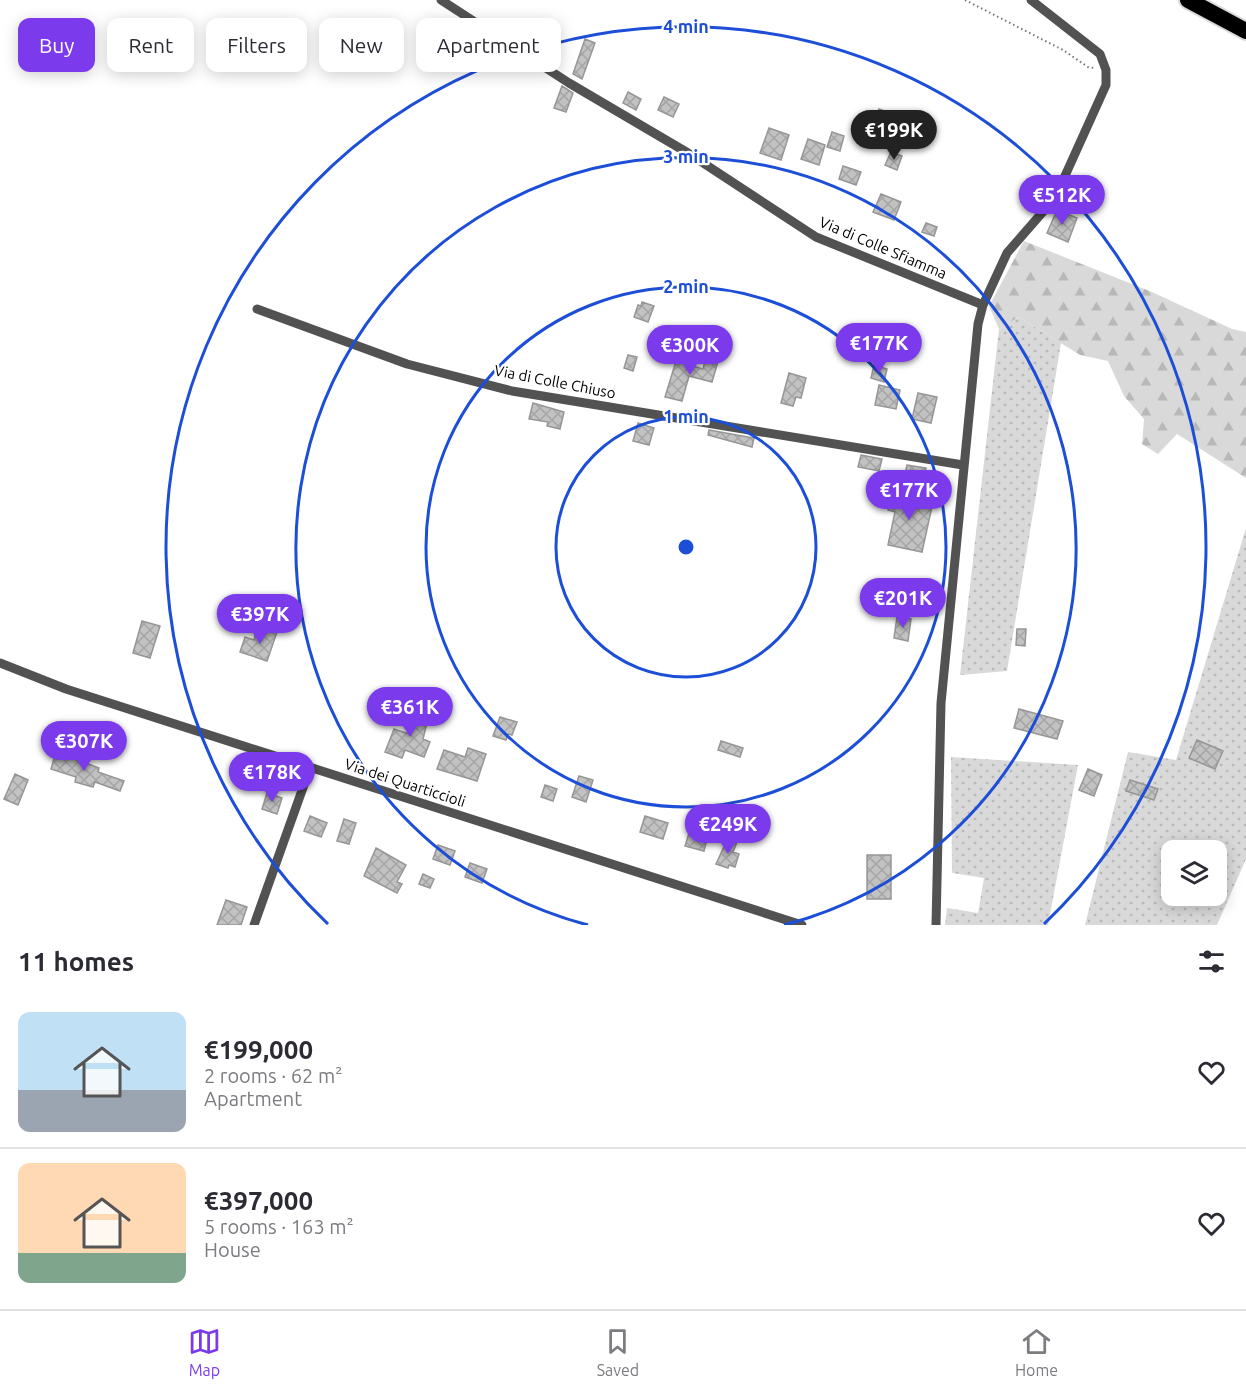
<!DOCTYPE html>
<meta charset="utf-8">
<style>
body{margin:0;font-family:Ubuntu,sans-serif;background:#f2f2f3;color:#2b2b33;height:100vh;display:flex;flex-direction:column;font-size:22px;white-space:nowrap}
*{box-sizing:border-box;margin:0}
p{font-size:20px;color:#7c7c81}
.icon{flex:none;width:33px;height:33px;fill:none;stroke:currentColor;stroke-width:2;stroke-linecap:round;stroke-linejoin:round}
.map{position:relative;height:925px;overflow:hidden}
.side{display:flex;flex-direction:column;background:#fff;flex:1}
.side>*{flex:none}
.banner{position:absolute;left:18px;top:18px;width:600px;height:54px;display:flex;gap:12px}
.buttons{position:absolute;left:1161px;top:840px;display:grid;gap:12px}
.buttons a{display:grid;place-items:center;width:66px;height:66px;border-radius:12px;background:#fff;box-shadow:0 3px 15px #0003;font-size:30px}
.price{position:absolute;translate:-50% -51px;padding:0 14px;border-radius:21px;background:#7c3aed;color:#fff;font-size:20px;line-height:39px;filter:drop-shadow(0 2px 3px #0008)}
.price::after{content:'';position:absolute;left:50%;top:36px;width:18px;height:14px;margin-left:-9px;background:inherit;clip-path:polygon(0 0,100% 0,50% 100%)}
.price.selected{background:#222;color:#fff}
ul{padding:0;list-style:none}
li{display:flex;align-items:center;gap:18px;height:150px;padding:0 18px}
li+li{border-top:2px solid #e1e1e2}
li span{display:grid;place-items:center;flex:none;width:168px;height:120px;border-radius:12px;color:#555}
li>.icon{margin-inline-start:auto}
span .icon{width:72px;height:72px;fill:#fffc;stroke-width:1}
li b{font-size:26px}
h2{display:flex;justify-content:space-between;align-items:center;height:72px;padding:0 18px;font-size:26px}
.tag{padding:0 21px;border-radius:12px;background:#fff;box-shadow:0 3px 15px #0003;font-size:21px;line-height:54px}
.tag.selected{background:#7c3aed;color:#fff}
.tabs{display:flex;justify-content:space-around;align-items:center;height:84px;border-top:2px solid #e1e1e2;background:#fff;font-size:16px;color:#7c7c81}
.tabs a{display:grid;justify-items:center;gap:3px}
.tabs .selected{color:#7c3aed}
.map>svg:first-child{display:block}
.grass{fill:url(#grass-dots);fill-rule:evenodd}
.forest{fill:url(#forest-firs)}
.building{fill:url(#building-cross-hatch);stroke:#969696;stroke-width:1.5}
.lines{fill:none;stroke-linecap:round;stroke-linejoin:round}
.highway-casing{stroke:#dbdbdb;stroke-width:20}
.path{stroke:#747474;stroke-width:2;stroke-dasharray:1.5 3;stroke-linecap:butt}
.street{stroke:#525252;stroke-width:9}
.highway{stroke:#000;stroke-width:16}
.ring{fill:none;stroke:#1d4ed8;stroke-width:3}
.labels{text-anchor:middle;stroke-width:4.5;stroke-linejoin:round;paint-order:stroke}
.street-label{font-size:15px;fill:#000;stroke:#fff}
.centre{fill:#1d4ed8;stroke:#fff;stroke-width:3}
.ring-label{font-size:18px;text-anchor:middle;font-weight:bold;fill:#1d4ed8;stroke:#fff;stroke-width:4.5;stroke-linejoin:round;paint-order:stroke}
</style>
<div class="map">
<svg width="1246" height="925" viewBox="0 0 1246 925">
<defs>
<pattern id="grass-dots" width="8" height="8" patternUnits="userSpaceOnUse" patternTransform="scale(1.5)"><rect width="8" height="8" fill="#d9d9d9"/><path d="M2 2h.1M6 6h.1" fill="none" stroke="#b8b8b8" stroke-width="1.8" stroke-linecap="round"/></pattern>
<pattern id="forest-firs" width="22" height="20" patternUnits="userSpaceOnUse" patternTransform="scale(1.5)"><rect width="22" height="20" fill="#d9d9d9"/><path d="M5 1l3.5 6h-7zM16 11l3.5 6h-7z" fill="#b8b8b8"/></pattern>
<pattern id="building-cross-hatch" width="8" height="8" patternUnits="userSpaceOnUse" patternTransform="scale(1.5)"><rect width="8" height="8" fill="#c2c2c2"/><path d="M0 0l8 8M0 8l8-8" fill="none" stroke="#a5a5a5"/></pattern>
</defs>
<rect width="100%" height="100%" fill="#fff"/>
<!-- grass -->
<path class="grass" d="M1019 317 1061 343 1007 671 960 675 999 329Z
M1246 528V859L1217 925H1085L1128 752 1176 760ZM1197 740 1223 751 1215 769 1189 758ZM1172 850H1216V896H1172Z
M951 757 1078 765 1048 925H945L947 908 978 913 984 878 952 873Z"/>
<!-- forest -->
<path class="forest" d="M1024 241 1152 292 1232 329 1246 332V478L1177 434 1158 454 1142 444 1144 419 1124 396 1108 361 1080 355 1019 317 999 329 989 306Z"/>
<!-- building -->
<path class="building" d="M585 39 595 43 582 79 573 74Z
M562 86 573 93 566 112 554 108Z
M628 92 641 99 636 110 623 103Z
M664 97 679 104 673 117 658 110Z
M879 109 895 115 891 128 874 122Z
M769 128 789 135 781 160 760 153Z
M832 132 844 136 840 151 827 147Z
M808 139 825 145 819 165 801 159Z
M891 152 902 156 897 170 885 165Z
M843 166 861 172 856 185 839 179Z
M881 194 901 202 894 220 873 212Z
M1057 210 1077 218 1068 242 1047 233Z
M926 223 937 227 934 236 922 232Z
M642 302 654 306 648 322 634 317 638 305 641 306Z
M707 354 719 358 712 382 689 376 682 401 665 397 676 361 703 369Z
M628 355 637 357 633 371 624 368Z
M874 365 887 369 884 382 871 378Z
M789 373 806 378 801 398 796 397 793 406 781 403Z
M879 385 900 390 896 409 875 405Z
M918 393 937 397 931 423 912 419Z
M533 403 564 412 560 429 547 426 548 422 529 419Z
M638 423 654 428 649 445 633 441Z
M709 430 754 438 752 447 708 435Z
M861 455 882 459 879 471 858 467Z
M907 465 926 468 924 478 905 474Z
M894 491 933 502 922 552 888 545 895 512 888 510Z
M897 617 911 619 908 641 894 638Z
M142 621 160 626 150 658 133 653Z
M264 628 277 632 267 661 240 652 245 637 254 640 255 636 261 638Z
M1017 629H1026L1025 646 1016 645Z
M430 693 446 698 441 711 426 706Z
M1019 709 1063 721 1057 739 1014 728Z
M414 712 429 715 423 739 430 742 424 757 405 750 402 758 385 752 394 729 409 734Z
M500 717 517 722 512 735 508 734 506 740 493 736Z
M1197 740 1223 751 1215 769 1189 758Z
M721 741 743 748 740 757 718 750Z
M468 748 486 754 477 781 437 769 444 750 465 757Z
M56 752 99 768 98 772 124 781 120 791 95 782 93 787 75 782 76 777 51 769Z
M1088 769 1102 775 1094 796 1079 790Z
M15 774 28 780 18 805 4 799Z
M579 776 593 780 586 802 572 797Z
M1130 780 1158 789 1154 800 1126 791Z
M545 785 557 789 553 801 541 797Z
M267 793 282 798 277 814 262 809Z
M310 816 327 823 321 837 304 831Z
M645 816 668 823 663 839 640 832Z
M344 819 356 823 349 844 337 841Z
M690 830 708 835 704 851 685 846Z
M728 838 737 842 733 852 739 854 735 867 729 865 728 868 716 864Z
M438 845 455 851 450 865 433 859Z
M376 848 406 865 397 882 402 884 397 893 364 876Z
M867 855H891V899H867Z
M470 863 487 869 482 883 465 877Z
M423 874 434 879 430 888 419 884Z
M226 900 247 907 241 925H217Z"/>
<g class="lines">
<defs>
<path id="highway" d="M1188 0 1246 31"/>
</defs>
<!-- highway casing -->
<use href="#highway" class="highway-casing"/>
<!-- path -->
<path class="path" d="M965 0 1063 50 1088 67 1094 68"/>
<!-- street -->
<path class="street" d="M441 0 569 83 688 153 816 237 983 305
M257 309 407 364 512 391 963 465
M0 663 66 689 802 925
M254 925 310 768
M936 925 941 703 978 324 983 305 1007 253 1055 198 1106 85V70L1100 54 1031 0"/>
<!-- highway -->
<use href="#highway" class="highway"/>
</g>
<!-- distance rings -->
<g class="ring">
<circle cx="686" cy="547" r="130"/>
<circle cx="686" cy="547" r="260"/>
<path d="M588 925A390 390 0 1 1 784 925"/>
<path d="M328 924A520 520 0 1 1 1044 924"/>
</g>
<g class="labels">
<!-- street labels -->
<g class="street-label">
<text transform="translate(883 248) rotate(23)" y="5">Via di Colle Sfiamma</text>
<text transform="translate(555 382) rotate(11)" y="5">Via di Colle Chiuso</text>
<text transform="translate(405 783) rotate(18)" y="5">Via dei Quarticcioli</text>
</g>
</g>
<circle cx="686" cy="547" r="9" class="centre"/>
<g class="ring-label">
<text x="686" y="33">4 min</text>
<text x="686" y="163">3 min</text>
<text x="686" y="293">2 min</text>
<text x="686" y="423">1 min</text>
</g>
</svg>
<div class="buttons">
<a><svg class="icon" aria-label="layers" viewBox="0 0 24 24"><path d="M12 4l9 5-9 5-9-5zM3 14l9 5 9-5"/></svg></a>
</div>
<b class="price selected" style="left:894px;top:161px">€199K</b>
<b class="price" style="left:1062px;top:226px">€512K</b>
<b class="price" style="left:879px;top:374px">€177K</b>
<b class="price" style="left:690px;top:376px">€300K</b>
<b class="price" style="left:909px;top:521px">€177K</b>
<b class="price" style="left:903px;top:629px">€201K</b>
<b class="price" style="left:260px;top:645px">€397K</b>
<b class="price" style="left:410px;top:738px">€361K</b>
<b class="price" style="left:84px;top:772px">€307K</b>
<b class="price" style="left:272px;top:803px">€178K</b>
<b class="price" style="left:728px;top:855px">€249K</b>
<div class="banner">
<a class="tag selected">Buy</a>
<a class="tag">Rent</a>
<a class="tag">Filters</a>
<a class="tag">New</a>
<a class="tag">Apartment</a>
</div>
</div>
<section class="side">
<h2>11 homes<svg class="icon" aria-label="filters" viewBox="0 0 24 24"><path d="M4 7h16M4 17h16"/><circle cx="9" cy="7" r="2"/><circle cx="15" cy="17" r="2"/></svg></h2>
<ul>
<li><span style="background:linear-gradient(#bfe0f5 65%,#9aa5b1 0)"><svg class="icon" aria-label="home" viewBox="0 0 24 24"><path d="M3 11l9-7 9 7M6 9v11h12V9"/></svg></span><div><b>€199,000</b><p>2 rooms · 62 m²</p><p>Apartment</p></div><svg class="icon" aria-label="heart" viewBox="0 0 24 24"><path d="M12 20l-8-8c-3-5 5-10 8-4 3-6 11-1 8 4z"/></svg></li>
<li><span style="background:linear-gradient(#ffd9b3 75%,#7fa58c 0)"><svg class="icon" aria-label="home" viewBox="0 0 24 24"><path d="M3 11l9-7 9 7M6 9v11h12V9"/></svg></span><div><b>€397,000</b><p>5 rooms · 163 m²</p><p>House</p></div><svg class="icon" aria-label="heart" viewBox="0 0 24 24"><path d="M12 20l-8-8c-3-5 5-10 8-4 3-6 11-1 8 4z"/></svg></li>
</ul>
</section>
<nav class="tabs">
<a class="selected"><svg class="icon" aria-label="map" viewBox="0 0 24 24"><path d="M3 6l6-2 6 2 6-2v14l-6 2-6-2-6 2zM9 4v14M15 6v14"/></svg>Map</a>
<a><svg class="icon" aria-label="saved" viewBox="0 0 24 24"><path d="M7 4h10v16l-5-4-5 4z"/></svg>Saved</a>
<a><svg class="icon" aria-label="home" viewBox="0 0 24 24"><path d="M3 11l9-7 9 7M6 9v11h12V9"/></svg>Home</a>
</nav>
